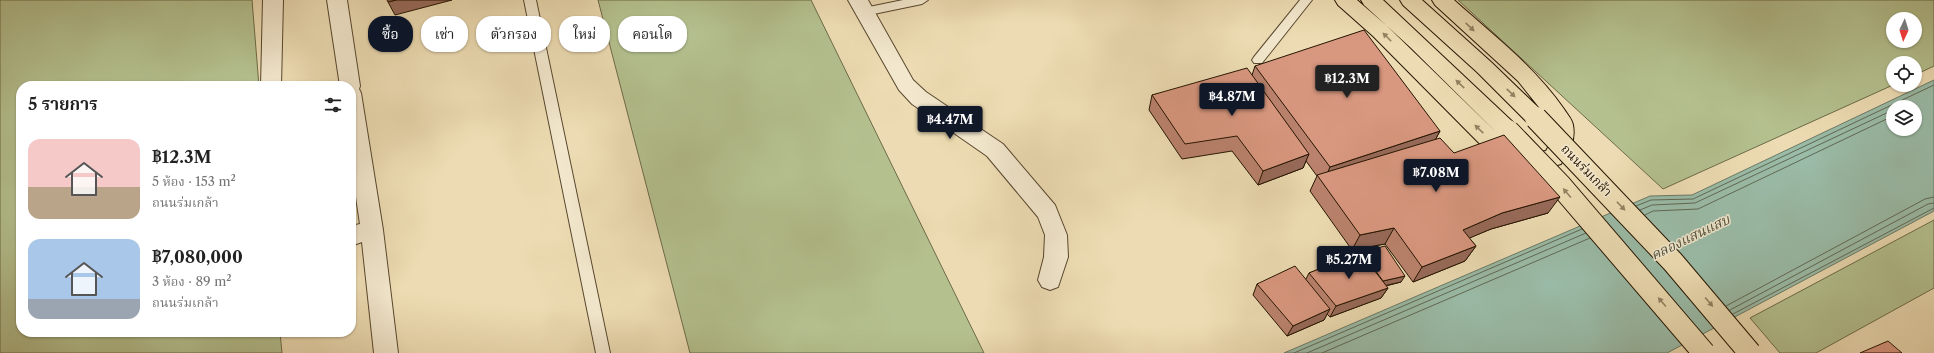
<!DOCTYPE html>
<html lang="th">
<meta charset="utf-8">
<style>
body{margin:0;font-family:"Libre Caslon Text","Noto Serif Thai",serif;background:#f6f6f6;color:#222;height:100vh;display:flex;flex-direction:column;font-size:15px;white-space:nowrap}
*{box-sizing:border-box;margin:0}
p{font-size:13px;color:#767676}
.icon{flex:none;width:22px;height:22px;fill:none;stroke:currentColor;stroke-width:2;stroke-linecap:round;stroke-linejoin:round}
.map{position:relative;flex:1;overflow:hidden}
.side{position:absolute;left:16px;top:81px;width:340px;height:256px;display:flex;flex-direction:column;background:#fff;border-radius:16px;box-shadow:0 1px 3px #0004}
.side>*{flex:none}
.hud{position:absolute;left:368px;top:16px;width:380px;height:36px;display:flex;gap:8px}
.needle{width:26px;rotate:184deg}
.buttons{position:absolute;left:1886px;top:12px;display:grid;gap:8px}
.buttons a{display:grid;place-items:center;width:36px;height:36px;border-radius:50%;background:#fff;box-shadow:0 1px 3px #0004;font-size:20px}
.price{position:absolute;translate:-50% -34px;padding:0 9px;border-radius:4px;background:#111827;color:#fff;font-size:13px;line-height:26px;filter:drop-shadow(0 1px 2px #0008)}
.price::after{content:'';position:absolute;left:50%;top:24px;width:12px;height:9px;margin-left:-6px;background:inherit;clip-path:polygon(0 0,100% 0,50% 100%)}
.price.on{background:#222;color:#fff}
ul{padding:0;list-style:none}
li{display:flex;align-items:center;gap:12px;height:100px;padding:0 12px}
li span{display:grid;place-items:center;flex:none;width:112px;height:80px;border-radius:12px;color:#555}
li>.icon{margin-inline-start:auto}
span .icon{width:48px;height:48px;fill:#fffc;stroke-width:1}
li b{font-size:17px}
h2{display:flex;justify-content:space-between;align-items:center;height:48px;padding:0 12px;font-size:17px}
.tag{padding:0 14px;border-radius:16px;background:#fff;box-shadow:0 1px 3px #0004;font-size:14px;line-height:36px}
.tag.on{background:#111827;color:#fff}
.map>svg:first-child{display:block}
.green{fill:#b4c18f;stroke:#6c6a48;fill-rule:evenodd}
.water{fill:#9abca8;stroke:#6b7965;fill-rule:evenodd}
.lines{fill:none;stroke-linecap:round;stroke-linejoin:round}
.shore{stroke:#606854;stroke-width:1}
.service-casing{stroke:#57462d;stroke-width:2}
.minor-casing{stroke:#57462d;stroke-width:2}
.primary-casing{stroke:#251400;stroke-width:2}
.service{fill:#f3e8ce;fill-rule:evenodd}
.minor{fill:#f3e8ce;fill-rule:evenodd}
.primary{fill:#eddcb3;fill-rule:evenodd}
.primary-bridge-casing{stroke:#251400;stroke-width:24;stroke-linecap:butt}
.primary-bridge{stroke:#eddcb3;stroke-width:22}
.wall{fill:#ba826d;stroke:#251400}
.shaded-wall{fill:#976a59;stroke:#251400}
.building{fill:#d8977f;stroke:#251400}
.oneway{fill:#938262}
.labels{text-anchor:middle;stroke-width:3;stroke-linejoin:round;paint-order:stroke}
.street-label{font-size:13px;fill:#251400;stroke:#f3e8ce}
.water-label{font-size:14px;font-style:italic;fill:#4e4f3b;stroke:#f3e8ce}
</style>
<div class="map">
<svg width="1934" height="353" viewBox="0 0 1934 353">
<rect width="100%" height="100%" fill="#eddcb3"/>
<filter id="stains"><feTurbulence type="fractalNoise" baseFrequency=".005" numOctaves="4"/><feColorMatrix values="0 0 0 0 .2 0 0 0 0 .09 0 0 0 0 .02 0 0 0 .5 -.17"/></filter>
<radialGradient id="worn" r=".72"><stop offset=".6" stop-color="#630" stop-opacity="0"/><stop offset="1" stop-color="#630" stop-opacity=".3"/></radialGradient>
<!-- green -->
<path class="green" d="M0 0H252L259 86H21V332H280L282 353H0Z
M598 0H811L984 353H690Z
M1458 0H1934V66L1915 75V63H1893V85L1663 189ZM1893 19H1915V41H1893Z
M1934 220V288L1816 353H1780L1750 318Z"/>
<!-- water -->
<path class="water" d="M1934 80V211L1667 353H1284L1650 196 1692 195ZM1893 107H1915V129H1893Z"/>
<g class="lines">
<!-- shore -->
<path class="shore" d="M1636 206 1651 200 1693 199 1934 85
M1640 210 1652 205 1695 203 1893 110
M1645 215 1653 211 1698 209 1893 116
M1726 306 1925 199 1934 197
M1730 310 1928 204 1934 203
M1733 314 1934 208
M1294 353 1582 229
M1307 353 1586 233
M1322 353 1590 238"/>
<defs>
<path id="service" d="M524 0H536L610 353H596Z
M903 0H928L922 4 864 16 860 15 858 12 860 9 864 8Z
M1300 0H1312L1262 63H1254L1252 60 1254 57Z"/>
<path id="minor" d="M263 0H283L281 86H261Z
M327 0H347L360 86 359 89 361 93 383 230 398 353H374L362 242 351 246V226L360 224 351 164V86H340Z
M848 0H868L913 80 926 92 1003 144 1055 205 1067 235 1068 257 1058 287 1050 290 1042 287 1038 280 1044 257 1045 235 1038 217 987 156 912 104 899 90Z"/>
<path id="primary" d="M1335 0H1357L1387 26 1499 135 1410 47 1364 5 1361 0H1383L1516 125 1519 131 1516 137 1508 139 1502 137C1517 147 1527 155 1546 151 1554 138 1554 128 1545 116L1547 118 1543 124 1536 126 1529 124 1477 72 1403 5 1400 0H1422L1491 62 1542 111 1518 81 1435 5 1432 0H1454C1492 34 1535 67 1564 109 1567 114 1572 119 1573 125 1576 141 1569 151 1561 164L1535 171 1509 164 1483 147 1373 36 1338 5Z"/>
</defs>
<!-- service casing -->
<use href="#service" class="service-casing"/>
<!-- minor casing -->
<use href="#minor" class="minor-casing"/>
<!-- primary casing -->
<use href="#primary" class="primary-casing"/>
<!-- service -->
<use href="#service" class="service"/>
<!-- minor -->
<use href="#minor" class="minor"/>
<!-- primary -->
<use href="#primary" class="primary"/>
<defs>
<path id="primary-bridge" d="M1536 118 1673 262 1750 353
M1508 131 1560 185 1704 353"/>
</defs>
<!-- primary-bridge casing -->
<use href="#primary-bridge" class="primary-bridge-casing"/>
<!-- primary-bridge -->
<use href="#primary-bridge" class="primary-bridge"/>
</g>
<!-- wall -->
<path class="wall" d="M1255 66 1440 131 1435 140 1454 153 1548 213 1491 229 1469 238 1476 246 1465 261 1413 282 1385 244 1352 250 1310 191 1317 176 1306 161 1303 168 1258 185 1232 151 1182 159 1149 110 1152 95 1252 75Z
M1362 252 1401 282 1386 286 1388 288 1381 298 1330 317 1327 314 1324 320 1287 336 1253 295 1257 284 1306 279 1309 273 1361 254Z"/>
<!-- shaded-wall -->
<path class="shaded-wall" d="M396 0H452L395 15 388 2Z
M1440 131 1431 148 1323 183 1330 167Z
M1309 154 1303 168 1258 185 1263 171Z
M1560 197 1548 213 1491 229 1453 245 1463 230 1502 213Z
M1394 228 1385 244 1352 250 1360 235Z
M1476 246 1465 261 1413 282 1422 267Z
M1405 276 1401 282 1379 287 1383 281Z
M1388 288 1381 298 1330 317 1336 306Z
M1330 309 1324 320 1287 336 1293 326Z"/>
<!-- building -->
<path class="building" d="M387 0H396L388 2Z
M1364 30 1440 131 1330 167 1255 66Z
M1247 68 1309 154 1263 171 1237 136 1185 144 1152 95Z
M1504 135 1560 197 1502 213 1463 230 1476 246 1422 267 1394 228 1360 235 1317 175 1440 138 1454 153Z
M1385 246 1405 276 1383 281 1362 252Z
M1360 252 1388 288 1336 306 1309 273Z
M1295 266 1330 309 1293 326 1257 284Z
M1888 341 1902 353H1860Z"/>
<!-- one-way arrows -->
<defs><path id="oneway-solid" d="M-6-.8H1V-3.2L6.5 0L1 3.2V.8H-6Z"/></defs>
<g class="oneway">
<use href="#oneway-solid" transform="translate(1470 27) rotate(43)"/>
<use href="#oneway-solid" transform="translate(1387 37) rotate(-135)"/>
<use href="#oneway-solid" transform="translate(1460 84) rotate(-136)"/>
<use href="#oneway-solid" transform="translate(1511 93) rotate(44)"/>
<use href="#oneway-solid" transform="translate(1479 129) rotate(-136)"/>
<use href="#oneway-solid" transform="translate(1567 193) rotate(-131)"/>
<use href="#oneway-solid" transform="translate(1621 206) rotate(46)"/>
<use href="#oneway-solid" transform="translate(1662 302) rotate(-131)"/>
<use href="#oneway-solid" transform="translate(1709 302) rotate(50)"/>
</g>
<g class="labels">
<!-- street labels -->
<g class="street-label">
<text transform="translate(1587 170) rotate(46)" y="5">ถนนร่มเกล้า</text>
</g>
<!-- water labels -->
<g class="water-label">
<text transform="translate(1690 237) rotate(-26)" y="5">คลองแสนแสบ</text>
</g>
</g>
<rect width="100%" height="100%" filter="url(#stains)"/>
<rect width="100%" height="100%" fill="url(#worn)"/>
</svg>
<div class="buttons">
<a><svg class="needle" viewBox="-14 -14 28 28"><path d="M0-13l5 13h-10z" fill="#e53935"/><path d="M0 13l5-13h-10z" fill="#767676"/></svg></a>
<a><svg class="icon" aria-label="locate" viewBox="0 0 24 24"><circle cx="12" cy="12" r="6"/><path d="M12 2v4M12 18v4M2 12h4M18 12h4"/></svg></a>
<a><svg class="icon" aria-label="layers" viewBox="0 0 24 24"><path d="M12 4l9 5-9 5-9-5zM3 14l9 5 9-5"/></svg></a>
</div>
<b class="price on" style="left:1347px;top:99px">฿12.3M</b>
<b class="price" style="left:1232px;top:117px">฿4.87M</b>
<b class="price" style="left:950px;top:140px">฿4.47M</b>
<b class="price" style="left:1436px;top:193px">฿7.08M</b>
<b class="price" style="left:1349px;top:280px">฿5.27M</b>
<div class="hud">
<a class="tag on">ซื้อ</a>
<a class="tag">เช่า</a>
<a class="tag">ตัวกรอง</a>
<a class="tag">ใหม่</a>
<a class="tag">คอนโด</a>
</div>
<section class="side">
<h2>5 รายการ<svg class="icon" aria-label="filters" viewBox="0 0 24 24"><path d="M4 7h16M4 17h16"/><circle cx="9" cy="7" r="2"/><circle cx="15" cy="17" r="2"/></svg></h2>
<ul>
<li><span style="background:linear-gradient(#f6c9c9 60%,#b9a48a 0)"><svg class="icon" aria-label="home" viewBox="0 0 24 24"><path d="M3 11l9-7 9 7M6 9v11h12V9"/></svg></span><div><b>฿12.3M</b><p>5 ห้อง · 153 m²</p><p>ถนนร่มเกล้า</p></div></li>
<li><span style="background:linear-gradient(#a9c7e8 75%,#9aa5b1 0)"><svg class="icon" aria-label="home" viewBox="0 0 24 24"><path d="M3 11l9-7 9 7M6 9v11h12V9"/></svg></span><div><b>฿7,080,000</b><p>3 ห้อง · 89 m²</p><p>ถนนร่มเกล้า</p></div></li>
</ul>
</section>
</div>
